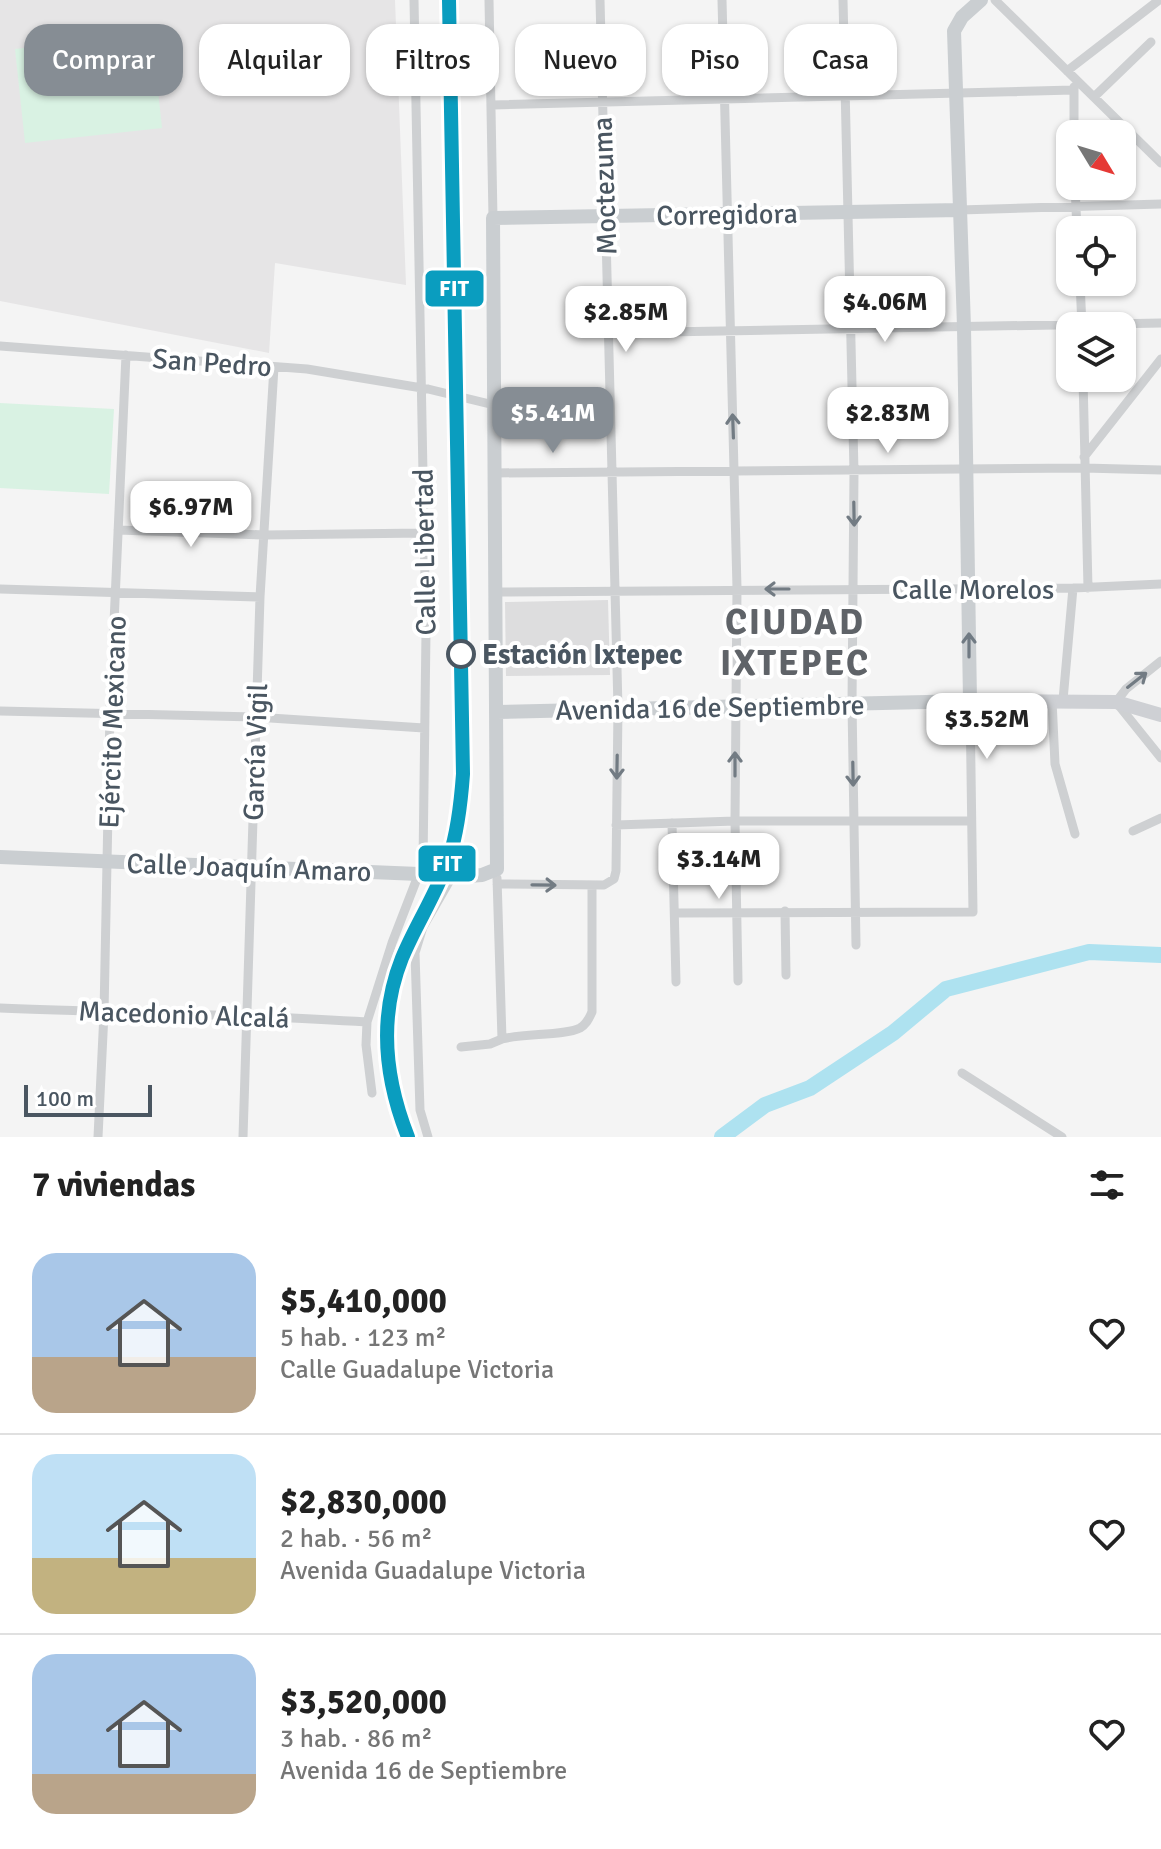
<!DOCTYPE html>
<html lang="es">
<meta charset="utf-8">
<style>
body{margin:0;font-family:Signika,sans-serif;background:#f6f6f6;color:#222;height:100vh;display:flex;flex-direction:column;font-size:30px;white-space:nowrap}
*{box-sizing:border-box;margin:0}
p{font-size:26px;color:#767676}
.icon{flex:none;width:44px;height:44px;fill:none;stroke:currentColor;stroke-width:2;stroke-linecap:round;stroke-linejoin:round}
.map{position:relative;height:1137px;overflow:hidden}
.drawer{display:flex;flex-direction:column;background:#fff;flex:1}
.drawer>*{flex:none}
.top-card{position:absolute;left:24px;top:24px;width:1114px;height:72px;display:flex;gap:16px}
.needle{width:52px;rotate:128deg}
.tools{position:absolute;left:1056px;top:120px;display:grid;gap:16px}
.tools a{display:grid;place-items:center;width:80px;height:80px;border-radius:16px;background:#fff;box-shadow:0 2px 6px #0004;font-size:40px}
.scale{position:absolute;left:24px;bottom:20px;width:128px;box-sizing:border-box;padding-left:8px;border:4px solid #4a5661;border-top:0;font-size:22px;line-height:28px;white-space:nowrap;color:#4a5661;-webkit-text-stroke:6px #fff;paint-order:stroke}
.price{position:absolute;translate:-50% -68px;padding:0 18px;border-radius:16px;background:#fff;color:#222;font-size:26px;line-height:52px;filter:drop-shadow(0 2px 4px #0008)}
.price::after{content:'';position:absolute;left:50%;top:48px;width:24px;height:18px;margin-left:-12px;background:inherit;clip-path:polygon(0 0,100% 0,50% 100%)}
.price.on{background:#868d94;color:#fff}
ul{padding:0;list-style:none}
li{display:flex;align-items:center;gap:24px;height:200px;padding:0 32px}
li+li{border-top:2px solid #e0e0e0}
li span{display:grid;place-items:center;flex:none;width:224px;height:160px;border-radius:24px;color:#555}
li>.icon{margin-inline-start:auto}
span .icon{width:96px;height:96px;fill:#fffc;stroke-width:1}
li b{font-size:34px}
h2{display:flex;justify-content:space-between;align-items:center;height:96px;padding:0 32px;font-size:34px}
.tag{padding:0 28px;border-radius:24px;background:#fff;box-shadow:0 2px 6px #0004;font-size:28px;line-height:72px}
.tag.on{background:#868d94;color:#fff}
.map>svg:first-child{display:block}
.education{fill:#e6e5e6}
.green{fill:#d9f2e3}
.lines{fill:none;stroke-linecap:round;stroke-linejoin:round}
.river{stroke:#aee2f0;stroke-width:16}
.building{fill:#ddddde}
.street{stroke:#ced0d2;stroke-width:9}
.secondary{stroke:#ced0d4;stroke-width:14}
.primary{stroke:#caced1;stroke-width:14}
.rail-1-casing{stroke:#fff;stroke-width:20}
.rail-1{stroke:#0a9dbf;stroke-width:14}
.oneway{stroke:#727b83}
.oneway2{stroke:#707a83}
.stop-dot{fill:#fff;stroke:#4a5661;stroke-width:4}
.labels{text-anchor:middle;stroke-width:8;stroke-linejoin:round;paint-order:stroke}
.street-label{font-size:28px;fill:#4a5661;stroke:#fff}
.stop-label{font-size:28px;font-weight:bold;fill:#4a5661;stroke:#fff;text-anchor:start}
.district-label{font-size:36px;font-weight:bold;letter-spacing:2px;fill:#5f6368;stroke:#fff}
.line-badge{stroke:#fff;stroke-width:3}
.badge-label{font-size:22px;text-anchor:middle;font-weight:bold;fill:#fff}
</style>
<div class="map">
<svg width="1161" height="1137" viewBox="0 0 1161 1137">
<rect width="100%" height="100%" fill="#f4f4f4"/>
<!-- education -->
<path class="education" d="M0 0H395L406 285 275 263 269 353 0 301Z"/>
<!-- green -->
<path class="green" d="M152 34 162 128 25 143 15 49Z
M0 403 114 409 109 494 0 488Z"/>
<g class="lines">
<!-- river -->
<path class="river" d="M722 1137 765 1105 810 1088 893 1033 946 989 1089 952 1161 955"/>
</g>
<!-- building -->
<path class="building" d="M608 600 610 675 506 676 505 602Z"/>
<g class="lines">
<!-- street -->
<path class="street" d="M489 0 493 218
M722 0 737 588 735 821 738 981
M843 0 854 472 852 704 856 945
M995 0 1161 163
M1067 71 1159 0
M1094 97 1151 42
M493 105 1073 90
M1074 134V87
M1075 186 1077 230
M960 210 1161 204
M1080 282 1082 326
M609 333 1161 323
M0 346 307 369 428 389 494 405
M1083 378 1088 588
M1084 457 1161 359
M495 473 1084 468 1161 470
M118 530 265 535 423 533
M0 589 260 597
M497 592 1073 588 1161 584
M1161 661 1126 689 1116 702 1161 758
M1052 700 1055 764 1075 834
M1063 700 1073 588
M0 711 255 717 424 728
M672 823 676 982
M616 825 735 821H970
M1133 831 1161 818
M497 878 502 1039C524 1033 564 1036 580 1028 587 1024 589 1018 592 1012V885
M497 884 604 885 614 879 616 871 618 708 600 0
M785 911 786 975
M676 913 973 912 970 701
M0 1008C122 1013 245 1014 367 1022
M461 1047 490 1044 502 1039
M962 1073 1062 1137
M372 1093 366 1045 367 1022 392 943 423 863 426 632 414 0
M98 1137 104 1013 110 712 126 355
M243 1137 260 597 274 367
M428 1137 420 1110 415 953 423 927 453 875"/>
<!-- secondary -->
<path class="secondary" d="M970 701 1116 702 1161 715"/>
<!-- primary -->
<path class="primary" d="M497 712 970 701 964 327 954 31 962 17 981 0
M0 857 468 876 482 875 497 869 493 218 960 210"/>
<defs>
<path id="rail-1" d="M408 1137C385 1079 378 1018 402 958 416 924 437 893 449 858 458 831 461 802 463 774L449 0"/>
</defs>
<!-- rail-1 casing -->
<use href="#rail-1" class="rail-1-casing"/>
<!-- rail-1 -->
<use href="#rail-1" class="rail-1"/>
</g>
<!-- one-way arrows -->
<defs><path id="oneway-shaft" d="M-6 0H5M1.5-3L5.5 0L1.5 3" fill="none" stroke-width="1.6" stroke-linecap="round" stroke-linejoin="round" transform="scale(2)"/></defs>
<g class="oneway">
<use href="#oneway-shaft" transform="translate(733 426) rotate(-92)"/>
<use href="#oneway-shaft" transform="translate(854 514) rotate(89)"/>
<use href="#oneway-shaft" transform="translate(777 589) rotate(-180)"/>
<use href="#oneway-shaft" transform="translate(1137 680) rotate(-38)"/>
<use href="#oneway-shaft" transform="translate(735 764) rotate(-90)"/>
<use href="#oneway-shaft" transform="translate(617 767) rotate(91)"/>
<use href="#oneway-shaft" transform="translate(853 774) rotate(89)"/>
<use href="#oneway-shaft" transform="translate(544 885) rotate(1)"/>
</g>
<use class="oneway2" href="#oneway-shaft" transform="translate(969 645) rotate(-90)"/>
<!-- markers -->
<circle class="stop-dot" cx="461" cy="654" r="13"/>
<g class="labels">
<!-- street labels -->
<g class="street-label">
<text transform="translate(604 186) rotate(-92)" y="10">Moctezuma</text>
<text transform="translate(727 214) rotate(-1)" y="10">Corregidora</text>
<text transform="translate(212 362) rotate(4)" y="10">San Pedro</text>
<text transform="translate(424 552) rotate(-91)" y="10">Calle Libertad</text>
<text x="973" y="599">Calle Morelos</text>
<text transform="translate(710 707) rotate(-1)" y="10">Avenida 16 de Septiembre</text>
<text transform="translate(112 722) rotate(-88)" y="10">Ejército Mexicano</text>
<text transform="translate(255 752) rotate(-88)" y="10">García Vigil</text>
<text transform="translate(249 867) rotate(2)" y="10">Calle Joaquín Amaro</text>
<text transform="translate(184 1014) rotate(2)" y="10">Macedonio Alcalá</text>
</g>
<!-- stop labels -->
<g class="stop-label">
<text x="482" y="664">Estación Ixtepec</text>
</g>
<!-- district labels -->
<g class="district-label">
<text x="795" y="634">CIUDAD<tspan x="795" dy="41">IXTEPEC</tspan></text>
</g>
</g>
<g class="line-badge">
<rect x="424" y="269" width="61" height="39" rx="8" fill="#0a9dbf"/>
<rect x="417" y="844" width="60" height="39" rx="8" fill="#0a9dbf"/>
</g>
<g class="badge-label">
<text x="454" y="296">FIT</text>
<text x="447" y="871">FIT</text>
</g>
</svg>
<div class="tools">
<a><svg class="needle" viewBox="-14 -14 28 28"><path d="M0-13l5 13h-10z" fill="#e53935"/><path d="M0 13l5-13h-10z" fill="#767676"/></svg></a>
<a><svg class="icon" aria-label="locate" viewBox="0 0 24 24"><circle cx="12" cy="12" r="6"/><path d="M12 2v4M12 18v4M2 12h4M18 12h4"/></svg></a>
<a><svg class="icon" aria-label="layers" viewBox="0 0 24 24"><path d="M12 4l9 5-9 5-9-5zM3 14l9 5 9-5"/></svg></a>
</div>
<div class="scale">100 m</div>
<b class="price" style="left:885px;top:344px">$4.06M</b>
<b class="price" style="left:626px;top:354px">$2.85M</b>
<b class="price on" style="left:553px;top:455px">$5.41M</b>
<b class="price" style="left:888px;top:455px">$2.83M</b>
<b class="price" style="left:191px;top:549px">$6.97M</b>
<b class="price" style="left:987px;top:761px">$3.52M</b>
<b class="price" style="left:719px;top:901px">$3.14M</b>
<div class="top-card">
<a class="tag on">Comprar</a>
<a class="tag">Alquilar</a>
<a class="tag">Filtros</a>
<a class="tag">Nuevo</a>
<a class="tag">Piso</a>
<a class="tag">Casa</a>
</div>
</div>
<section class="drawer">
<h2>7 viviendas<svg class="icon" aria-label="filters" viewBox="0 0 24 24"><path d="M4 7h16M4 17h16"/><circle cx="9" cy="7" r="2"/><circle cx="15" cy="17" r="2"/></svg></h2>
<ul>
<li><span style="background:linear-gradient(#a9c7e8 65%,#b9a48a 0)"><svg class="icon" aria-label="home" viewBox="0 0 24 24"><path d="M3 11l9-7 9 7M6 9v11h12V9"/></svg></span><div><b>$5,410,000</b><p>5 hab. · 123 m²</p><p>Calle Guadalupe Victoria</p></div><svg class="icon" aria-label="heart" viewBox="0 0 24 24"><path d="M12 20l-8-8c-3-5 5-10 8-4 3-6 11-1 8 4z"/></svg></li>
<li><span style="background:linear-gradient(#bfe0f5 65%,#c2b280 0)"><svg class="icon" aria-label="home" viewBox="0 0 24 24"><path d="M3 11l9-7 9 7M6 9v11h12V9"/></svg></span><div><b>$2,830,000</b><p>2 hab. · 56 m²</p><p>Avenida Guadalupe Victoria</p></div><svg class="icon" aria-label="heart" viewBox="0 0 24 24"><path d="M12 20l-8-8c-3-5 5-10 8-4 3-6 11-1 8 4z"/></svg></li>
<li><span style="background:linear-gradient(#a9c7e8 75%,#b9a48a 0)"><svg class="icon" aria-label="home" viewBox="0 0 24 24"><path d="M3 11l9-7 9 7M6 9v11h12V9"/></svg></span><div><b>$3,520,000</b><p>3 hab. · 86 m²</p><p>Avenida 16 de Septiembre</p></div><svg class="icon" aria-label="heart" viewBox="0 0 24 24"><path d="M12 20l-8-8c-3-5 5-10 8-4 3-6 11-1 8 4z"/></svg></li>
</ul>
</section>
